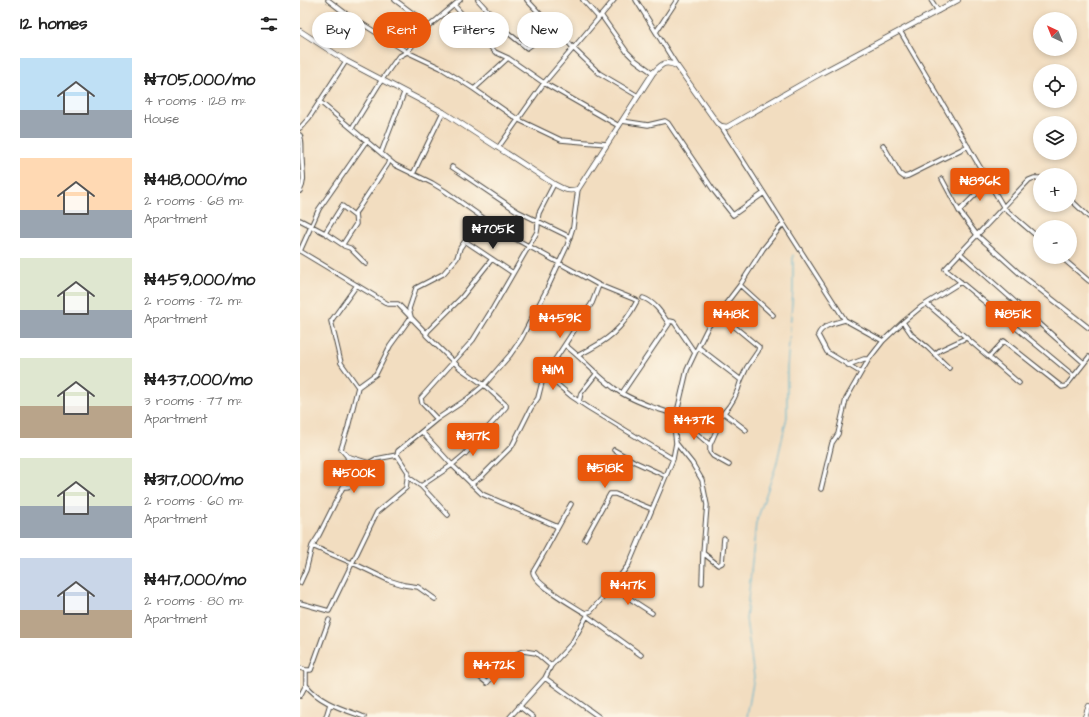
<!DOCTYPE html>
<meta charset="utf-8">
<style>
body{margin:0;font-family:"Architects Daughter",sans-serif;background:#f6f6f6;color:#222;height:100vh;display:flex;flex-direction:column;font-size:15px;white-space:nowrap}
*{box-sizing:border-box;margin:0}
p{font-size:13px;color:#767676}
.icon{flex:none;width:22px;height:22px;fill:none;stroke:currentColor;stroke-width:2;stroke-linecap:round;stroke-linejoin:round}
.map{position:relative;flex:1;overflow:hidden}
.details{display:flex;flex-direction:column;background:#fff;width:300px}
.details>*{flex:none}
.guide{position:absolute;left:12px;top:12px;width:380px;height:36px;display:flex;gap:8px}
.needle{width:26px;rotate:317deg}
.fabs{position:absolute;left:733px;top:12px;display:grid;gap:8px}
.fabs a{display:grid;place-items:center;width:44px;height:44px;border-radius:50%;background:#fff;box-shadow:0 2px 6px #0003;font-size:20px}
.price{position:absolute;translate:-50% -34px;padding:0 9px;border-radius:4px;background:#ea580c;color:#fff;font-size:13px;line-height:26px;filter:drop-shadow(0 1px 2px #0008)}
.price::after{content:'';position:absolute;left:50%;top:24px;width:12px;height:9px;margin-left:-6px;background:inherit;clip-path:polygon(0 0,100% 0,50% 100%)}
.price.on{background:#222;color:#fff}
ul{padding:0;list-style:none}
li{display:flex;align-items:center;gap:12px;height:100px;padding:0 20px}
li span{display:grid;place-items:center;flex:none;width:112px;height:80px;border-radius:0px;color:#555}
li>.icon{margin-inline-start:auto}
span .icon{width:48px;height:48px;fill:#fffc;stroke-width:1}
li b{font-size:17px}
h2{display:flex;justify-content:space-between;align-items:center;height:48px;padding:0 20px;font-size:17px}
.chip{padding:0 14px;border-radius:18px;background:#fff;box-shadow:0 2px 6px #0003;font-size:14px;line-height:36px}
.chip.on{background:#ea580c;color:#fff}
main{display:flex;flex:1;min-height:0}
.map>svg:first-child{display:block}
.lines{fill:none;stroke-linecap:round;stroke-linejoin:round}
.stream{stroke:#4daccc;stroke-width:1}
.street-casing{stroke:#494641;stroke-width:5.5}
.secondary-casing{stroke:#494641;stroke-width:6}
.street{stroke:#fff;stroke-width:3.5}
.secondary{stroke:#fff;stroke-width:4.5}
</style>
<main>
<section class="details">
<h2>12 homes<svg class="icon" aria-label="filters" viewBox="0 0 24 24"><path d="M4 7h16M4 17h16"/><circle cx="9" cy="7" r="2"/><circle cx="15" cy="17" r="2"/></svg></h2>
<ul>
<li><span style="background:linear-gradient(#bfe0f5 65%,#9aa5b1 0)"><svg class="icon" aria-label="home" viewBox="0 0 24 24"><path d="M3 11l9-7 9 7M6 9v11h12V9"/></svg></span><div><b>₦705,000/mo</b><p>4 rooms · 128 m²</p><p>House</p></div></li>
<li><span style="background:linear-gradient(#ffd9b3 65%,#9aa5b1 0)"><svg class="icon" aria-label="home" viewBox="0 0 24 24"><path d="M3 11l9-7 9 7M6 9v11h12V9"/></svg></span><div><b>₦418,000/mo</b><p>2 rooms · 68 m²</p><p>Apartment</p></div></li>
<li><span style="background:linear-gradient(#dfe7d0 65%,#9aa5b1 0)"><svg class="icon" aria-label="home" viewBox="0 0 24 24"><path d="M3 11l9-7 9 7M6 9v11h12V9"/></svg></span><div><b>₦459,000/mo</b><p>2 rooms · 72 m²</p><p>Apartment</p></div></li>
<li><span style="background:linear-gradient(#dfe7d0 60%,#b9a48a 0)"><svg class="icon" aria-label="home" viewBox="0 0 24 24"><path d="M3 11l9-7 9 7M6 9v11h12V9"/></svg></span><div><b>₦437,000/mo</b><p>3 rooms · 77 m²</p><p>Apartment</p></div></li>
<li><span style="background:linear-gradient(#dfe7d0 60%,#9aa5b1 0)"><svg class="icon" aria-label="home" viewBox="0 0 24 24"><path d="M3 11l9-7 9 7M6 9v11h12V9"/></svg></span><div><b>₦317,000/mo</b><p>2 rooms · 60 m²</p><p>Apartment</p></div></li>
<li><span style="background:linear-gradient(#c9d6e8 65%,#b9a48a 0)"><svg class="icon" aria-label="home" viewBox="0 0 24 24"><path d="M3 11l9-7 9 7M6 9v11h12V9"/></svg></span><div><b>₦417,000/mo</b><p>2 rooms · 80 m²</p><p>Apartment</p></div></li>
</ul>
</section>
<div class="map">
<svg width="789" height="717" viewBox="0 0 789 717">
<rect width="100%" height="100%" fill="#fcf5e5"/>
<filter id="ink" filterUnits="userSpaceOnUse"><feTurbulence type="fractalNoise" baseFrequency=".025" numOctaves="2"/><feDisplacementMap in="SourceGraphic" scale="8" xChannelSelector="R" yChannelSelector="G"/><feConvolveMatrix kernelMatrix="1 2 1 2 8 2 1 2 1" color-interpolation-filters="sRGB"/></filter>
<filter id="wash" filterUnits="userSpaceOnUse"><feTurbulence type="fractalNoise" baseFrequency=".012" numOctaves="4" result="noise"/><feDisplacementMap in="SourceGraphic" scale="16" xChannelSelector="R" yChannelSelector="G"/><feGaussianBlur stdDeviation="0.9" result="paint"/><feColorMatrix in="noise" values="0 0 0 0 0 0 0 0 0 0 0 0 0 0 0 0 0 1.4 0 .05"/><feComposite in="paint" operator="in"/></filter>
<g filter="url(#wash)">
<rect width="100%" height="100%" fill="#f2ddc0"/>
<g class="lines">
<!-- stream -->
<path class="stream" d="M447 717 454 677 446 619 456 523 476 466 487 417V368L493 290V255"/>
</g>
</g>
<g filter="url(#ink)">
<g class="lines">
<defs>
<path id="street" d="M28 0 45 13 107 52 141 68 174 89 217 119 261 140 307 144
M95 0 115 15 127 28
M178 0 207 32 227 48 256 27
M227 0 241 15 256 27 273 48 299 73 338 96
M283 0 299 18
M336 0 377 66
M631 0 638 11
M154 5 195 52 208 58 244 83 319 126
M301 15 327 52 335 60 353 73
M600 31 704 208 740 239
M356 32 377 0
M174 89 208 58
M19 101 95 165 132 183 145 191 203 232 299 285 336 300 337 301C322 330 307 341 279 355
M322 121 348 125 365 121 368 123 414 191 433 215 464 193
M421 126 545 320 583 341
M0 128 9 118 46 61
M52 128 81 81 98 57 107 52 127 28 160 0
M0 135C3 143 1 151 2 160 2 171 6 180 0 191
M583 145 600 174 604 177 608 176 668 146
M198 148 244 83 314 0
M81 153 104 93
M152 167 217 211 270 237
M113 174 143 112
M740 178H734L729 180 645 269 774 376
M642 179 659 211 677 235 719 273 789 328
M770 199 789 217
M659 211 689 181
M0 220 25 233 43 245
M25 233 42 206 55 216
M165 241 213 273
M0 251 88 304H98L126 333
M0 251 19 209 67 140
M660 253 784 363
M761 257 789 281
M66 264 50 248 44 246 43 244 56 224 55 213 58 209 88 164 89 159
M440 285 473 315
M627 304 719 383
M418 313 459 347 458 351 447 367 441 380
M545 320C535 323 522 325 518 335L527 352 560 372
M368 323 370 321 374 322 395 353
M265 345C282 358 296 375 314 388 324 396 339 402 352 407 357 409 362 410 367 412 375 416 382 423 391 425 418 429 435 403 441 380L398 347
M635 354 640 350 666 338
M689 357 704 341 762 387 766 386 789 357
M548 365 564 359H569
M649 368 627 347 612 335 603 322 621 307 661 282
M246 375 271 396 289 408 373 459
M58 387 76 374 90 346 111 317 109 309 116 288 143 274 157 258 160 248 182 217
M322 393 369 324C362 314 355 302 343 298
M279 402 281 393 297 373
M424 413 446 430
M137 419 122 403 121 398 173 340 193 308 237 232C239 225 237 219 239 213L254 184
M417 420V429L410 445V452L413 456 429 465
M392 425 396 433 410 445
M122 432 152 465 182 494 256 526 257 528
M376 443 392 463 402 480 407 505 403 553 402 583
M314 450 335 462 366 476
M47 456 69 463 76 459 97 455
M108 477 121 486 148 515
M171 484 181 477 212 446 231 408 238 398 243 378 292 303 299 285
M121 486 152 465 165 454 206 407V405L184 385 160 368 126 335 128 331 161 298 192 259
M44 487C57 488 64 471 72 463
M521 489 532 443 538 434 546 399 569 359 583 341 603 322
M271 504C258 526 247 549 233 572 234 584 274 606 285 613L291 611 312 587 329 564 361 488 373 459 376 443 374 425 387 370 395 353 408 327 440 285 463 249 483 224
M285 539 310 494H315L352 509
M12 546 59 566 88 580 104 585 118 587 135 599
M403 553 418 565 422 563 424 538
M0 583 6 570 12 546 19 535 49 475 50 471 47 456 41 449 48 427 58 387 41 363 31 321 57 285
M312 587 352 613
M0 603 29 611 77 512 106 488 108 472 97 455 98 451 137 419 167 399 184 385 210 355 221 339 247 289 267 246 273 227 278 189
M287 615V616L341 655
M0 668 6 670H11L29 620
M171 670 187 683 210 657 223 651 236 653 251 666
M245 678 299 717
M6 685C20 703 43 709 64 717
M0 696 6 685V670
M219 706 233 717
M26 717 30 704
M210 717 245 678 251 666 272 643 287 616"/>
<path id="secondary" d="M0 31 46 61 143 112 254 184C263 189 268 192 278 189L353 73C362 64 365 60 377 66L417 123 421 126 427 127 523 72 658 0
M785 717 789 706"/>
</defs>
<!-- street casing -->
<use href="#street" class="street-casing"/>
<!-- secondary casing -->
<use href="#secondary" class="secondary-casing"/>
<!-- street -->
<use href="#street" class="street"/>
<!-- secondary -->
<use href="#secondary" class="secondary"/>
</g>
</g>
</svg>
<div class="fabs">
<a><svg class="needle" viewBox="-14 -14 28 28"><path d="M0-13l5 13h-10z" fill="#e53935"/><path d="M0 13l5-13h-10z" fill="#767676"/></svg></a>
<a><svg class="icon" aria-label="locate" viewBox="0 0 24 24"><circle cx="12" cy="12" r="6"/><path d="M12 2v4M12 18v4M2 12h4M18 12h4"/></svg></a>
<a><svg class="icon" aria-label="layers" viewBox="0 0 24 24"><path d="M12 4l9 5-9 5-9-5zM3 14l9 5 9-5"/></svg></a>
<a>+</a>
<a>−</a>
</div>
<b class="price" style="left:680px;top:202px">₦896K</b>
<b class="price on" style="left:193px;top:250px">₦705K</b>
<b class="price" style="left:431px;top:335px">₦418K</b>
<b class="price" style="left:713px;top:335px">₦851K</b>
<b class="price" style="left:260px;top:339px">₦459K</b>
<b class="price" style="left:253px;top:391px">₦1M</b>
<b class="price" style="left:394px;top:441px">₦437K</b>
<b class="price" style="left:173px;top:457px">₦317K</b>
<b class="price" style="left:305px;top:489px">₦518K</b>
<b class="price" style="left:54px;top:494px">₦500K</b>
<b class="price" style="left:328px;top:606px">₦417K</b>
<b class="price" style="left:194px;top:686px">₦472K</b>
<div class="guide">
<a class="chip">Buy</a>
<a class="chip on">Rent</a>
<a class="chip">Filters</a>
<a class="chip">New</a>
</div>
</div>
</main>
